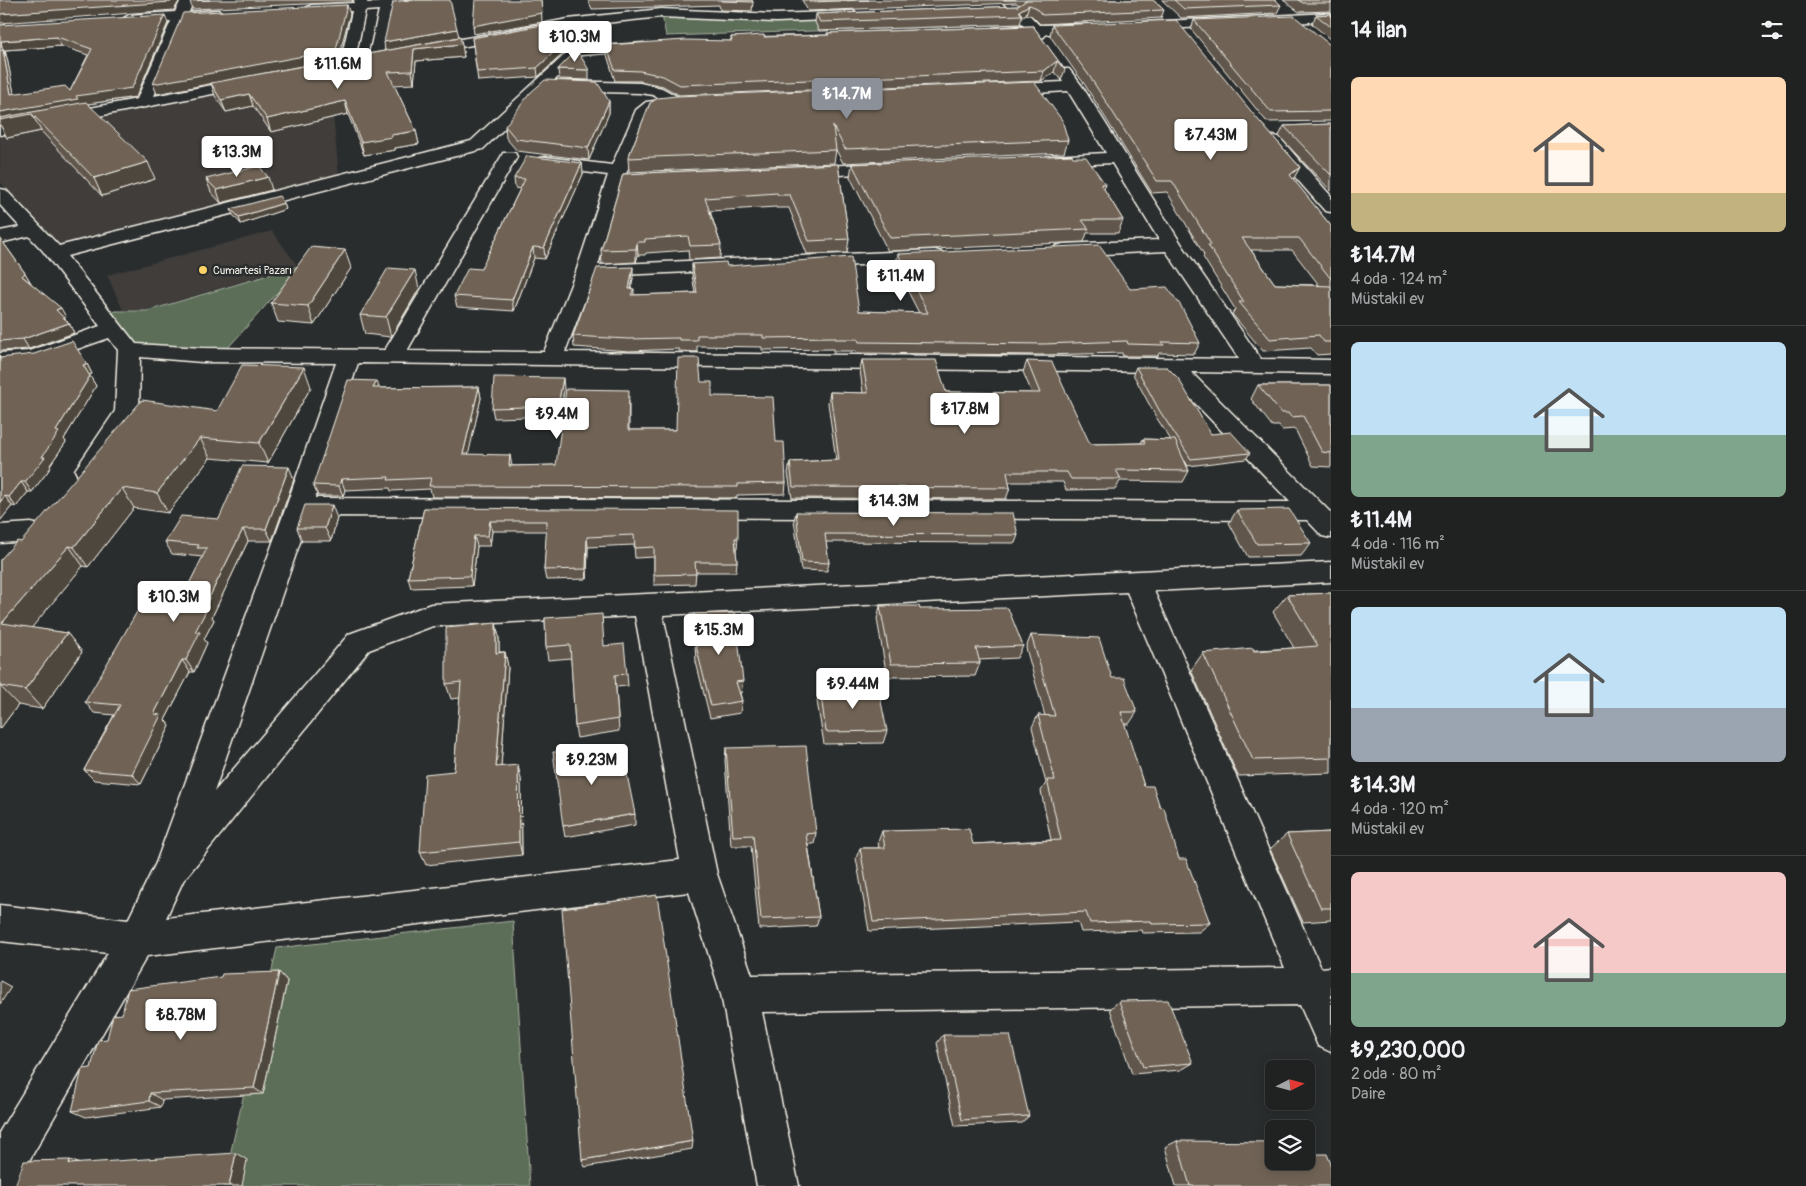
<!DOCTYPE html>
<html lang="tr">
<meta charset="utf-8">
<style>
body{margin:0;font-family:Pangolin,sans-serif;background:#282a2a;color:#f1f3f6;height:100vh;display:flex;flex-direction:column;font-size:19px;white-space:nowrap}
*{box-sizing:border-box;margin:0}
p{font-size:16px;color:#a2a4a5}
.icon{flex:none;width:28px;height:28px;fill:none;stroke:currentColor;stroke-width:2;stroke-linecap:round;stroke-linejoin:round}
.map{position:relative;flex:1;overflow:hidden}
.drawer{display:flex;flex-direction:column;background:#202222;width:475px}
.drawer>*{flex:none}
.needle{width:32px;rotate:84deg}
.tools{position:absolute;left:1265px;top:1060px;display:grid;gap:10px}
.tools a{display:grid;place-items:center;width:50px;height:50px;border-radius:8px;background:#202222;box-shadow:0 2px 12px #0003,0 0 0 1px #3d3f40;font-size:25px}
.price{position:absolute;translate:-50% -42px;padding:0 11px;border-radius:5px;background:#fff;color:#222;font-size:16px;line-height:32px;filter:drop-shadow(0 1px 2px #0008)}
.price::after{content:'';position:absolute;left:50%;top:30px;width:15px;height:11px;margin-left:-8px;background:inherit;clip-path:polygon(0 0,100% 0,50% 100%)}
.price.selected{background:#8c9099;color:#fff}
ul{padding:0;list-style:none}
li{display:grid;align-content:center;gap:10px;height:265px;padding:0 20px}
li+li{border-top:1px solid #3d3f40}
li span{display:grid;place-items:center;height:155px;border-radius:8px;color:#555}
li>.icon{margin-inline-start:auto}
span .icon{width:90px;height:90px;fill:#fffc;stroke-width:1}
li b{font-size:21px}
h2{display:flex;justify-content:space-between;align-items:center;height:60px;padding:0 20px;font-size:21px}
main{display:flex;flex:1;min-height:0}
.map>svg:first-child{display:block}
.built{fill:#3f3e3a}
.green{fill:#5c6e58;stroke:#a8b0a0}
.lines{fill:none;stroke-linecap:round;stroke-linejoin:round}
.minor-casing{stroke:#f4f1e8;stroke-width:3}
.minor{fill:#2a2d2e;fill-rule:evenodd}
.wall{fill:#60564b;stroke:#f4f1e8;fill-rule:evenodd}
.shaded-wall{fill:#4e463d;stroke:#f4f1e8}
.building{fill:#706457;stroke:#f4f1e8}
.poi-dot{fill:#ffd166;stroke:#2a2d2e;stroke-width:2}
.labels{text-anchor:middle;stroke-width:5;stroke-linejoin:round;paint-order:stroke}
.far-poi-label{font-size:11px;fill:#f4f1e8;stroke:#2a2d2e;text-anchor:start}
</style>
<main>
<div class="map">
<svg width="1331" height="1186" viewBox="0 0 1331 1186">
<rect width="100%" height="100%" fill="#2a2d2e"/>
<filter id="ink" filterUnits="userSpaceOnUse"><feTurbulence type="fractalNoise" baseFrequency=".02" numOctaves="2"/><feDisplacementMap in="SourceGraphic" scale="10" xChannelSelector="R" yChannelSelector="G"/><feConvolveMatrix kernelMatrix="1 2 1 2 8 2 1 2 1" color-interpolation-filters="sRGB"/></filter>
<g filter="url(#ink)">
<!-- built -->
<path class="built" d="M329 73 339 177 58 250 0 182V134Z
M272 231 297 265 147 310H123L107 275Z"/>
<!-- green -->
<path class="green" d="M1013 12 1024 24 666 36 662 15Z
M302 265 226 350 132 347 107 317 115 311H147Z
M513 921 530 1186H223L277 948Z"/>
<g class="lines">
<defs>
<path id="minor" d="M181 0H191L193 2 189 12 218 10 225 14 218 18 185 20 154 96 249 78 254 80 257 83 254 86 0 135V125L137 99 171 21 129 23 122 19 129 15 175 12Z
M354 0H368L367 3 381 2V0H431L424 4 393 9 382 59 380 62H370L368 59 379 10 365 11 354 64 352 67H342L340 64 352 11 311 13 304 9 311 5 354 3Z
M1001 0H1015L1039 25 1087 24 1094 28 1087 32 1046 34 1044 37 1039 38 1031 34H993L991 31 993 28 1024 26Z
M661 9 776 14 853 11 860 15 853 19 776 22 661 17 568 27 424 54 419 53 417 50 419 47 424 46 568 19Z
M1331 13V21L1143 30 1136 26 1143 22Z
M643 43 648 44 650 47 648 50 581 55 483 149 67 256 136 344 202 348 385 350 501 157 503 153H515L517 157 407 351 544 352 576 272 608 175 545 167 539 166 536 162 539 158 545 157 612 165 636 110 646 102 661 100 653 95 640 93 562 91 557 89 554 86 557 83 562 81 640 83 662 88 680 98 691 99 693 102 691 105C676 109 661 106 649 115L627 171 598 265 935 250 942 252 945 256 942 260 935 262 594 276 565 352 1239 359 1166 251 1063 256 1056 254 1053 250 1056 246 1063 244 1159 240 1112 163 1052 166 1046 165 1043 161 1046 157 1052 156 1106 153 1068 91 1000 95 995 93 992 90 995 87 1000 85 1063 82 1057 72 1059 69H1069L1082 86 1182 245 1261 359 1331 360V374L1191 372 1331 513V538L1322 536 1307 520 309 516 214 792 349 634 431 604 1331 562V582L1154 591 1321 968 1331 967V1052L1318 1046 1300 1005 762 1012 799 1186H757L721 994 689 892 147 956 15 1185 0 1186V1131L108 953 0 941V905L128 920 156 863 286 507 336 363 202 362 140 357 139 412 96 476 87 478 78 476 75 470 115 411 118 350 109 338 40 362 0 367V353L29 351 100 326 43 251 29 236 0 243V231L20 227 0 205V189L6 190 59 246 471 141 572 48ZM358 363 1165 372 1290 502 315 498ZM1127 592 1285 968 752 975 717 874 663 615ZM635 616 680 860 166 918 183 881 369 650 433 626Z
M1273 136 1279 137 1331 196V212L1325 211 1267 145 1265 141 1267 137Z
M889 163 895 164 898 168 895 172 802 177 796 176 793 172 796 168 802 167Z
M31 523 40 525 44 532 40 539 31 541 0 543V525Z"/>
</defs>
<!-- minor casing -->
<use href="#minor" class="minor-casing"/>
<!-- minor -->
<use href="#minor" class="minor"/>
</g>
<!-- wall -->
<path class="wall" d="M190 0H353L352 2 192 9Z
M588 0H752L753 2 752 11 720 10 719 5 592 9Z
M802 0H1153L1164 10 1161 18 1040 24 1032 16 1026 14 1022 17 1020 24 819 31 815 22 816 14 1018 6 1020 5 1016 3 808 11Z
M1162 0H1276L1281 5 1277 13 1181 18Z
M1283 0H1331V11L1299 12Z
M1331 14V40L1312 24 1316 15Z
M1194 20 1331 45V121L1267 122 1191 29Z
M168 23 136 97 88 104 155 179 102 196 41 131 7 138 0 124V25ZM61 46 88 55 70 91 14 94 7 58 6 55 5 50Z
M542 25V39L569 48 538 77 478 81 472 38Z
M1052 25 1260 122 1300 167 1293 179 1331 226V354L1317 355 1311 348 1263 351 1232 314 1235 309 1203 257 1204 254 1203 253 1167 192 1152 193 1085 85 1050 36ZM1251 250H1292L1319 285 1275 284Z
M1033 26 1065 70 1061 80 1054 72 1041 81 679 95 663 86 640 81H615L607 55 606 45 731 41V37L827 35V33Z
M460 37 464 57 416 61 414 84 394 85 416 131 419 144 395 148V150L364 155 348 114 271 132 253 106 226 112 215 96 211 83Z
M558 69 589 70V80L559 79Z
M609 101V113L589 160 517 151 506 138 505 126Z
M650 103 1068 140 1064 153 843 163 836 150 834 163 629 172 628 158Z
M1331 124V191L1279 136 1284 126Z
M1073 157 1105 184 1104 189 1123 220 1118 233H1087L1084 242 888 251 850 177 852 164Z
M582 163 583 174 545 259 534 258 514 311 457 307 454 296 481 269 520 189 515 188 514 178Z
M838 164 849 239 847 253 807 254 789 208H776V207L710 211 721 245 720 258 689 260 688 250 646 253 645 255H638L636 262 602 264 601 250 623 174Z
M206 179 272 190 221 203 211 192Z
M231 209H286L241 224 233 215Z
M0 238 25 273 31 283 66 317 64 318 69 323 74 333 29 349 0 351Z
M898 254 1130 289 1200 343 1194 354 1159 353 1158 356H1123L1122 353 1040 355 857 353 856 351H833V349L762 350V347L697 346V352L679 351V349L629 351 574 347 573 336 633 278 631 289H634V295L695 293 692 275V264L727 266 859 311 919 313 895 266Z
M351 268 314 325 278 322 271 303Z
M419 289 391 337 365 334 360 315Z
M0 358 87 364 92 374 89 375 96 386 64 439 66 442 50 465 51 467 32 492H28L16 507 12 506 0 521Z
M862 360 946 392 1032 393 1023 372 1027 361 1090 444 1141 443 1143 439 1171 440 1156 417 1133 374 1136 367 1211 434 1250 453 1246 459 1188 466 1185 461 1189 471 1183 482 1120 481 1116 489 1066 490 1063 482H1009L1010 488 1006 499 792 498 788 473 790 462 836 460 828 403 830 392 863 393 860 370Z
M701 382 712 396 776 442 786 483 785 494 737 495V498L432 497 430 489 391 491 390 488 345 490 343 496H318L313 485 379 388 479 387 481 398 468 454 512 466 556 465 629 400V430H676Z
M1258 385H1331V467L1313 466 1295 429 1282 430 1279 426H1272L1251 399Z
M311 387 268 463 210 458 168 513 134 508 88 567 83 566 31 628 67 633 82 652 42 709 18 705 0 729V560L21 542 217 411Z
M564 389 560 416 494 418 492 408Z
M294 479 272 541H248L212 617 214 620 204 639 207 643 194 672H190L165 720 170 726 141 784 94 780 84 770 114 715 94 713 85 702 178 606 203 557 172 554 165 542 219 519Z
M424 508 738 538 737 548H736L737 562 736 572H696L695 584 654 585V557L635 558 634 545 588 547 587 579 546 580 544 570 547 531H492L490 546H477L472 586 411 588 408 578Z
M1237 510 1311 543 1301 556 1248 557 1229 523Z
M796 512 1018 535 1015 543 826 542 829 563 827 571 801 570 794 520Z
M337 518 331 541H302L297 528Z
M1331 593V773L1238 776 1191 670 1203 653 1294 648 1273 612 1287 595Z
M880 606 920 609 1023 646 1017 658 979 660 980 663 975 676 887 677 877 619Z
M694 614 743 681 741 693H740L742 701 740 713 710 718 696 662 694 627Z
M545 618 604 646 627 674 628 686 616 687 619 731 577 738 575 726 571 658 548 660 546 647Z
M496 623 499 639V652H505L508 667 501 766 521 779 522 855 426 865 420 852 454 771 460 698 451 699 446 684Z
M1031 635 1112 678 1137 712 1129 724H1124L1144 786 1160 807 1179 859 1210 923 1199 932 1142 933 1141 930 1081 932 1078 922 869 931 856 858 860 848H879L878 842 882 831 973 844 1051 840 1041 791 1046 783 1032 727 1038 715 1045 716 1026 648Z
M820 689 887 731 883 743 824 744 817 701Z
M726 748 816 833 814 844H808L819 917 816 926 759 929 751 846H731L725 760Z
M635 814V825L565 837 563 826Z
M1331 832V920L1303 922 1270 849 1287 834Z
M279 972 287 981 263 1094 162 1100 161 1107 86 1117 72 1111 91 1068 107 1039 122 1014Z
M1119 1001 1193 1063 1181 1070 1132 1074 1110 1009Z
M943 1035 1029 1116 1021 1123 955 1126 937 1043Z
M693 1141 692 1149 585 1167 582 1160Z
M1177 1141 1274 1161 1331 1186H1176L1165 1147Z"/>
<!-- shaded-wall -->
<path class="shaded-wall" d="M172 0H180L174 10 0 23V14Z
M541 0 542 22 474 34 473 26Z
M347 5 350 14 338 59 157 94 153 84Z
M1029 5 1026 14 1022 17V15L1019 11Z
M165 15 168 23 136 97 81 105 32 114 41 131 7 138 0 124V112L76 96Z
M457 29 459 37 385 51 384 42Z
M57 37 61 46 5 50 6 55 2 47 1 41Z
M568 39 569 48 538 77 537 68Z
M462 44 464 57 416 61 414 84 412 71 414 49Z
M3 50 7 58 16 103 11 94Z
M1057 61 1054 72 1041 81 1044 71Z
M249 94 253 106 226 112 221 100Z
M345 101 348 114 271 132 267 119Z
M609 101V113L589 160 588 148Z
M416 131 419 144 395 148V150L364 155 361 142 391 135Z
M148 162 155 179 102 196 94 178Z
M582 163 583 174 545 259 544 248Z
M1300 167 1294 178 1284 187 1290 175Z
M268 177 272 190 221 203 217 190Z
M284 203 286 209 241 224 239 217Z
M637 242 638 255 636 262V249Z
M533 247 534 258 514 311 512 300Z
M345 250 351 268 314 325 308 306Z
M633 267V278L629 300V289Z
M415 270 419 289 391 337 386 317Z
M25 273 31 283 22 276Z
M61 308 66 317 62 319 56 310Z
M69 323 74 333 29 349 23 339Z
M87 364 92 374 89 375 83 365Z
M304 367 311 387 268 463 259 443Z
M90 376 96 386 64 439 66 442 50 465 51 467 32 492 25 482 42 457 56 431Z
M563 378 564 389 560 416 558 406Z
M377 381 380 391 373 388Z
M479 387 481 398 466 465 463 454Z
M200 438 210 458 168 513 157 493Z
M510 455 512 466H509Z
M289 467 294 479 272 541 266 529Z
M341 479 345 490 343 496 339 486Z
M21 482 28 492 16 507 9 497Z
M122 488 134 508 88 567 74 547Z
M5 496 12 506 0 521V502Z
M332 505 337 518 331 541 325 528Z
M490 521 492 531 490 546 488 536Z
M243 529 248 541 212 617 214 620 204 639 207 643 194 672 186 660 195 632 204 608Z
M474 536 477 546 472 586 470 576Z
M587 537 588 547 587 579 586 569Z
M69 546 83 566 19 643 2 623Z
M496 623 499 639V668L496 653Z
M67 633 82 652 42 709 25 690Z
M505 652 508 667 500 781 496 767Z
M182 660 190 672 165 720 170 726 141 784 132 774 154 714Z
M0 686 18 705 0 729Z
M518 765 521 779 522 855 519 842Z
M279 972 287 981 263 1094 254 1088Z
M0 981 11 987 0 1004Z
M150 1093 162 1100 161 1107 149 1101Z
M236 1153 247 1160 242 1186H229Z
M70 1160 86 1166 69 1164Z"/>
<!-- building -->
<path class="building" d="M0 0H172L171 2 0 14Z
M190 0H210L189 1Z
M409 0H450L457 29 384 42 393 2Z
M475 0H541L542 13 473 26Z
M720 0H752L753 2 721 1Z
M808 0H869L809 2Z
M1027 0H1153L1164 10 1042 15 1035 7 1029 5 1019 11 1022 15 820 22 816 14 1018 6Z
M1174 0H1276L1281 5 1184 9Z
M1298 0H1331V3H1303Z
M347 5 336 50 153 84 183 13Z
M1331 14V27L1316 15Z
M165 15 132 88 76 96 78 99 0 112V50H3L11 94 65 86 70 91 92 49 57 37 1 41 2 47H0V25Z
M1294 16 1329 44 1331 45V111L1271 112 1194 20Z
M1176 20 1260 122 1300 167 1290 175 1331 226V279L1299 238H1242L1275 284 1331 286V342H1324L1319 335 1270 339 1239 302H1244L1208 245H1211L1209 241 1172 181H1157L1088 74 1052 25Z
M542 25V39H568L537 68 477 72 472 38Z
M1033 26 1065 70 1057 61 1044 71 680 85 663 76 640 71 615 70 606 45 685 40 732 41 731 37 764 35V37L829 35 827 33Z
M460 37 462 44 414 49 412 71 388 72 416 131 391 135 392 137 361 142 345 101 267 119 249 94 221 100 211 83Z
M577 50 589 70 558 69Z
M545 80 597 82 609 101 588 148 516 139 505 126 530 93Z
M1034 82 1062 120 1068 140 845 149 833 126 836 150 628 158 650 103 658 98 676 96Z
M86 102 148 162 94 178 32 114 0 120V118Z
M1331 124V175L1284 126Z
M1072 155 1073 157H1086L1105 184H1101L1123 220H1082L1089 229 890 238 852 164Z
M527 156 582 163 544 248 533 247 512 300 454 296 468 268 481 269 525 179 514 178Z
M838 164 849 239 809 241 790 195H778L777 193 705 198 721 245 690 246 688 236 645 239V242H637L636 249 601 250 623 174Z
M259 166 268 177 217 190 206 179Z
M279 196 284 203 239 217 231 209Z
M0 238 25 273 22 276 61 308 56 310 69 323 23 339 0 341Z
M1099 245 1130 289 1167 287 1181 306 1200 343 1162 342 1164 345 1128 344 1127 341 1044 344 859 342 858 339H835V337L763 338V335H697V340H679V338L628 339 573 336 597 268 633 267 629 289H634L631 295 697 293 692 264 726 262 727 266 851 257 859 311 928 313 898 254Z
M311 247 345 250 308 306 271 303Z
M388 268 415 270 386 317 360 315Z
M72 341 87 364 83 365 90 376 56 431 59 432 42 457H45L25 482H21L9 497 5 496 0 502V358L34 354Z
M678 358H699L701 382H712V396L773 397 776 442H784L786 483 738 484V487L429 486 431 478 388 480 389 477 341 479 339 486 313 485 348 380 377 381 373 388 479 387 463 454 510 455 509 466 556 465 566 389 629 390 628 430H676Z
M862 360H936L946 392 1040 393 1027 361 1052 362 1090 444 1145 443 1143 439 1175 440 1189 471 1116 470 1121 479H1071L1067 472H1007L1010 488 793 487 790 462 839 460 830 392 868 393Z
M242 365 304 367 259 443 200 438 157 493 122 488 74 547 69 546 2 623 67 633 25 690 0 686V560L17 541 21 542 142 400 217 411Z
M1136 367H1167L1178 378 1211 434 1231 432 1250 453 1191 459 1159 410Z
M494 377 563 378 558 406 492 408Z
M1258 385H1331V453L1322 452 1303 416 1291 417 1288 413H1281Z
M242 466 289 467 266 529H243L204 608 207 609 195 632H200L186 660H182L154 714 161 715 132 774 84 770 120 705 85 702 142 603 178 606 207 548H197L199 545 165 542 181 516 219 519Z
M305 505H332L325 528H297Z
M424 508 738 510V538H735L737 562H695L696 574 654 575V547L635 548 634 535 587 537 586 569 544 570 547 521H490L488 536H474L470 576 408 578Z
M1289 509 1311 543 1257 544 1237 510Z
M796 512 1013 513 1018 535 825 534 829 563 802 562Z
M1331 593V758L1253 760 1203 653 1253 648 1254 651 1318 646 1287 595Z
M880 606H919L920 609 1008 608 1023 646 976 648 980 663 891 664Z
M735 613 743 681 736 682 742 701 711 706 697 650 694 614Z
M602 614 604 646 624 644 627 674 615 675 618 719 575 726 570 645 546 647 545 618Z
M496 623V653L505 652 496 767 518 765 519 842 420 852 425 774 454 771 461 682 446 684V628Z
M1031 635 1099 638 1112 678H1124L1137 712H1121L1144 786H1153L1160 807 1164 808 1179 859H1186L1210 923 1152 924 1151 921 1090 923 1086 912 873 922 860 848H885L882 831 969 829 973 844 1061 840 1047 780H1055L1038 715 1055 716Z
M878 687 887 731 826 732 820 689Z
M806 746 816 833 806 834 819 917 761 919 753 835 733 836 726 748Z
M622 750 635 814 563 826 553 752Z
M1331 832V908H1321L1287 834Z
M657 895 693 1141 582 1160 562 909Z
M279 972 254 1088 150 1093 149 1101 72 1111 82 1069 91 1068 98 1040 107 1039 113 1015 122 1014 128 989 221 977 222 974Z
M1168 1000 1193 1063 1143 1067 1119 1001Z
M943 1035H1010L1029 1116 962 1120Z
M1177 1141 1274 1142V1161H1306V1154H1327L1331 1164V1186H1190Z
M236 1153 229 1186H15L24 1161 70 1160 69 1164Z"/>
</g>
<!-- markers -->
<circle class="poi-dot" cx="203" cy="270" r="5"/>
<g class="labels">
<!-- far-poi labels -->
<g class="far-poi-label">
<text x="213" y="274">Cumartesi Pazarı</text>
</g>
</g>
</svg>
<div class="tools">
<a><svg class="needle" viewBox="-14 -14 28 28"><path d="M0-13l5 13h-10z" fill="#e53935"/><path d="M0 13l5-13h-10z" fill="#a2a4a5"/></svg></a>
<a><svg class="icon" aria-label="layers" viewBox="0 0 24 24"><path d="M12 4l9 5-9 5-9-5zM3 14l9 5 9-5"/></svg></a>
</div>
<b class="price" style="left:575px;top:63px">₺10.3M</b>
<b class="price" style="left:338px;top:90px">₺11.6M</b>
<b class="price selected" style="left:847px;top:120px">₺14.7M</b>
<b class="price" style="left:1211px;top:161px">₺7.43M</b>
<b class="price" style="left:237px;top:178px">₺13.3M</b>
<b class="price" style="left:901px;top:302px">₺11.4M</b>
<b class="price" style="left:965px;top:435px">₺17.8M</b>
<b class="price" style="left:557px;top:440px">₺9.4M</b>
<b class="price" style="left:894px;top:527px">₺14.3M</b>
<b class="price" style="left:174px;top:623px">₺10.3M</b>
<b class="price" style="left:719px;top:656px">₺15.3M</b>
<b class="price" style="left:853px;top:710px">₺9.44M</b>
<b class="price" style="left:592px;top:786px">₺9.23M</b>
<b class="price" style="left:181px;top:1041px">₺8.78M</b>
</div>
<section class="drawer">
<h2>14 ilan<svg class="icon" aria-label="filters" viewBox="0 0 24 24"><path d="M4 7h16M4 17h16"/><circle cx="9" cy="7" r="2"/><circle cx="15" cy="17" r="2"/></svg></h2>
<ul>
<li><span style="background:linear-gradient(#ffd9b3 75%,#c2b280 0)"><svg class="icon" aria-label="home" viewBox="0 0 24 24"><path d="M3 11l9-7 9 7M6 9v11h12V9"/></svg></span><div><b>₺14.7M</b><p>4 oda · 124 m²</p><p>Müstakil ev</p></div></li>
<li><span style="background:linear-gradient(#bfe0f5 60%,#7fa58c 0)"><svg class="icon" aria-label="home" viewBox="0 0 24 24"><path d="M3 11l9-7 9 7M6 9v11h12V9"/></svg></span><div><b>₺11.4M</b><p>4 oda · 116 m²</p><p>Müstakil ev</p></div></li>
<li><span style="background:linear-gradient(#bfe0f5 65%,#9aa5b1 0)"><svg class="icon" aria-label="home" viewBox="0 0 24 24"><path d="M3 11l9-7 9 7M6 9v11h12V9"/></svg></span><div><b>₺14.3M</b><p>4 oda · 120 m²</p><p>Müstakil ev</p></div></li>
<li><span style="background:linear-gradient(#f6c9c9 65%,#7fa58c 0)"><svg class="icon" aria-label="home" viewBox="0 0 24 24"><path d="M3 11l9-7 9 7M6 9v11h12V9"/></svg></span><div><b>₺9,230,000</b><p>2 oda · 80 m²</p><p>Daire</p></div></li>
</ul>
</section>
</main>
